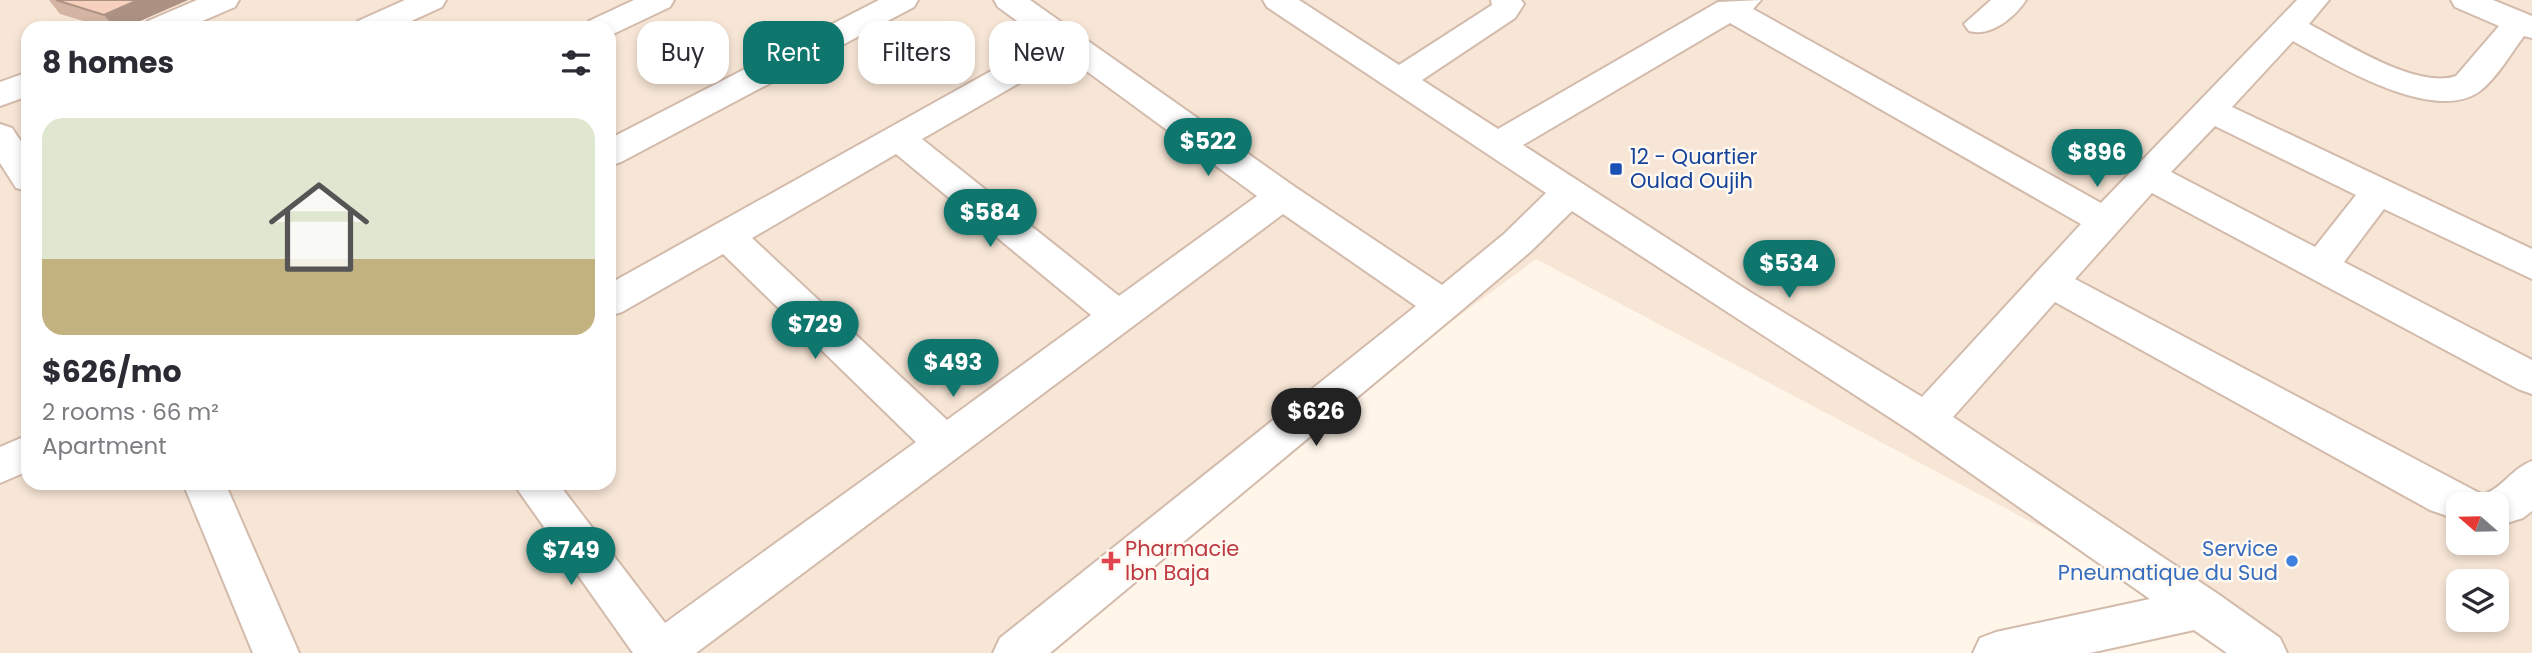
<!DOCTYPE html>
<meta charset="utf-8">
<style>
body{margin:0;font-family:Poppins,sans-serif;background:#f7f7f7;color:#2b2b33;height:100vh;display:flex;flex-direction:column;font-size:26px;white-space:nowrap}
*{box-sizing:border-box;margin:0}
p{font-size:23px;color:#7c7c81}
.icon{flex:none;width:38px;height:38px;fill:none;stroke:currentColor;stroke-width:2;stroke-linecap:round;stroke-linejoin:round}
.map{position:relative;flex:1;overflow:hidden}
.sheet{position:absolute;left:21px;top:21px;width:595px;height:469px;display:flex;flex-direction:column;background:#fff;border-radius:21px;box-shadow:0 4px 10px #0003}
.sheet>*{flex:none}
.hud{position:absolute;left:637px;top:21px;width:665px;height:63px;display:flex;gap:14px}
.needle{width:46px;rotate:290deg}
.buttons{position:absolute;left:2446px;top:492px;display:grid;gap:14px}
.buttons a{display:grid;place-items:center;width:63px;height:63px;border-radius:14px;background:#fff;box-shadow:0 4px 10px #0003;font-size:35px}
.price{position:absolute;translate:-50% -60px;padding:0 16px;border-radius:24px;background:#0f766e;color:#fff;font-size:23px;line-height:46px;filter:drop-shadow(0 2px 4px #0008)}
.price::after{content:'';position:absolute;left:50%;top:42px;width:21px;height:16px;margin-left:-10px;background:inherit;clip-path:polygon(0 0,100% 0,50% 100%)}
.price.active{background:#222;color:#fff}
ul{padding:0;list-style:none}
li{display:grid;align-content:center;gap:14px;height:371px;padding:0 21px}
li span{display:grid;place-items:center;height:217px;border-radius:21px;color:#555}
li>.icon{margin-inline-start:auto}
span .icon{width:126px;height:126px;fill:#fffc;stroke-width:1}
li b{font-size:30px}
h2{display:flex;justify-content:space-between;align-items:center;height:84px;padding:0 21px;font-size:30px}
.chip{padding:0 24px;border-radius:21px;background:#fff;box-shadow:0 4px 10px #0003;font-size:24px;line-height:63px}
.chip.active{background:#0f766e;color:#fff}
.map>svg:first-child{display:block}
.residential{fill:#f7e6d6;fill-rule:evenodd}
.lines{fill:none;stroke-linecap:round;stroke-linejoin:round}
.minor-casing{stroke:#d3bbac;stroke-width:4}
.minor{fill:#fff;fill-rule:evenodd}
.wall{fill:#d4b4a3}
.shaded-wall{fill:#ad9284}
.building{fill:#f7d1bd;stroke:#ad9284;stroke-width:2}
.transit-dot{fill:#1a4fb4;stroke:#fff9f1;stroke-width:2.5}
.health-dot{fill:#e0444e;stroke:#fff9f1;stroke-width:2.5}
.shop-dot{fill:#3f7fe0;stroke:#fff9f1;stroke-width:2.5}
.labels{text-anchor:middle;stroke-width:5;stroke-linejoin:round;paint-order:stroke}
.transit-label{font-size:21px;fill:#164399;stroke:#fff9f1;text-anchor:start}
.health-label{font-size:21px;fill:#be3a42;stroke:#fff9f1;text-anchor:start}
.shop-label{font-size:21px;fill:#366cbe;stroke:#fff9f1;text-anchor:end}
</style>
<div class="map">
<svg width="2532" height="653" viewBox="0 0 2532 653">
<rect width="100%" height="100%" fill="#fff5e9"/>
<!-- residential -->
<path class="residential" d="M0 0H2532V653H2278L1536 259 1003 653H0ZM28 28H609V483H28ZM2459 504H2497V542H2459ZM2459 581H2497V620H2459Z"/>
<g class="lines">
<defs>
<path id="minor" d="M197 0H239L235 7 186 28H143L148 21Z
M405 0H446L442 7 396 28H353L358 21Z
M634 0H674L670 7 611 35 609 28H584L589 21Z
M879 0H918L914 7 621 162 609 166V139Z
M994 0H1030L1295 187 1442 285 1504 234 1546 193 1267 7 1263 0H1299L1399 65 1492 5 1491 0H1521L1524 4 1515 18 1422 80 1498 129 1718 2 1761 0 1753 9 2101 203 2297 0H2329L2309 24C2344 42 2417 90 2456 76L2499 26 2455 7 2451 0H2493L2532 16V38L2524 36C2511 53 2497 78 2480 91 2435 125 2334 64 2293 41L2232 107 2532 249V279L2384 209 2344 262 2532 360V394L2518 389 2152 193 2075 279 2483 495C2504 487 2511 469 2532 461V511L2523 518 2497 526V504H2459V520L2430 510 2055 302 1953 417 2218 594 2280 638 2287 653H2227L2194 630 2090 653H1973L1980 638 1996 632 2150 599 1912 432 1572 211 1530 252 1456 315 1050 653H993L1000 638 1416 306 1283 214 696 653H633L513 483H558L665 623 916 442 723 254 622 312 609 316V284L1045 41 998 7ZM1730 23 2081 224 1922 397 1750 292 1523 145ZM1066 56 1257 196 1119 296 922 139ZM2215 126 2356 195 2315 247 2171 172ZM896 154 1091 315 947 420 752 238Z
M1991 0H2026C2014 18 1991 37 1969 31L1964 24Z
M28 72V96L0 106V82Z
M0 124 12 128 28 152V191L16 188 0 163Z
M28 435V471L0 483V447Z
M183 483H225L299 653H253Z"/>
</defs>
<!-- minor casing -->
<use href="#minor" class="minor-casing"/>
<!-- minor -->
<use href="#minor" class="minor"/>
</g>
<!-- wall -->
<path class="wall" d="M49 0H188L124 28H107L60 14Z"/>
<!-- shaded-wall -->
<path class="shaded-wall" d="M138 0H188L124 28H115L104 15Z"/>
<!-- building -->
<path class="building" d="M56 0H138L104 15Z"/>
<!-- markers -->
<rect class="transit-dot" x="1609" y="162" width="14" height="14" rx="3.5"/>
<path class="health-dot" d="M1107.5 550.5h7v7h7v7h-7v7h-7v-7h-7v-7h7z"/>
<circle class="shop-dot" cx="2292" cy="561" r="7"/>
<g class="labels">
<!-- transit labels -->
<g class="transit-label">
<text x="1630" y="164">12 - Quartier<tspan x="1630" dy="24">Oulad Oujih</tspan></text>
</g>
<!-- health labels -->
<g class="health-label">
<text x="1125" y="556">Pharmacie<tspan x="1125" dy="24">Ibn Baja</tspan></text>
</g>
<!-- shop labels -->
<g class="shop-label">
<text x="2278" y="556">Service<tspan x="2278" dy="24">Pneumatique du Sud</tspan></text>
</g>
</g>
</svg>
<div class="buttons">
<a><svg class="needle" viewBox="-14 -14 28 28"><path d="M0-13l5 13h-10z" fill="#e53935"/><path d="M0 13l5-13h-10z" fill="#7c7c81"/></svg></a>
<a><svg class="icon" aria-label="layers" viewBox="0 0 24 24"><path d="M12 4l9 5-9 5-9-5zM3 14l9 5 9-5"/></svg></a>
</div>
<b class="price" style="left:1208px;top:178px">$522</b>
<b class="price" style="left:2097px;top:189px">$896</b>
<b class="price" style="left:990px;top:249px">$584</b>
<b class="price" style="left:1789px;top:300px">$534</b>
<b class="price" style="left:815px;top:361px">$729</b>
<b class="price" style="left:953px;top:399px">$493</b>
<b class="price active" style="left:1316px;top:448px">$626</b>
<b class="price" style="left:571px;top:587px">$749</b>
<div class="hud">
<a class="chip">Buy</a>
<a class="chip active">Rent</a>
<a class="chip">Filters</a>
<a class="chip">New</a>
</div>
<section class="sheet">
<h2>8 homes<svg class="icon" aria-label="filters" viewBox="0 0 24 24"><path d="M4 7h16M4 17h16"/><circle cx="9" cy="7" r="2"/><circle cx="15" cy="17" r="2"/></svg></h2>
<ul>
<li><span style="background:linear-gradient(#dfe7d0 65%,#c2b280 0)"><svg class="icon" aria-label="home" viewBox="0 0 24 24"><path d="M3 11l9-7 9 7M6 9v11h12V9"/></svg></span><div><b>$626/mo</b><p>2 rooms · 66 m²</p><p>Apartment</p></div></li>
</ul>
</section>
</div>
